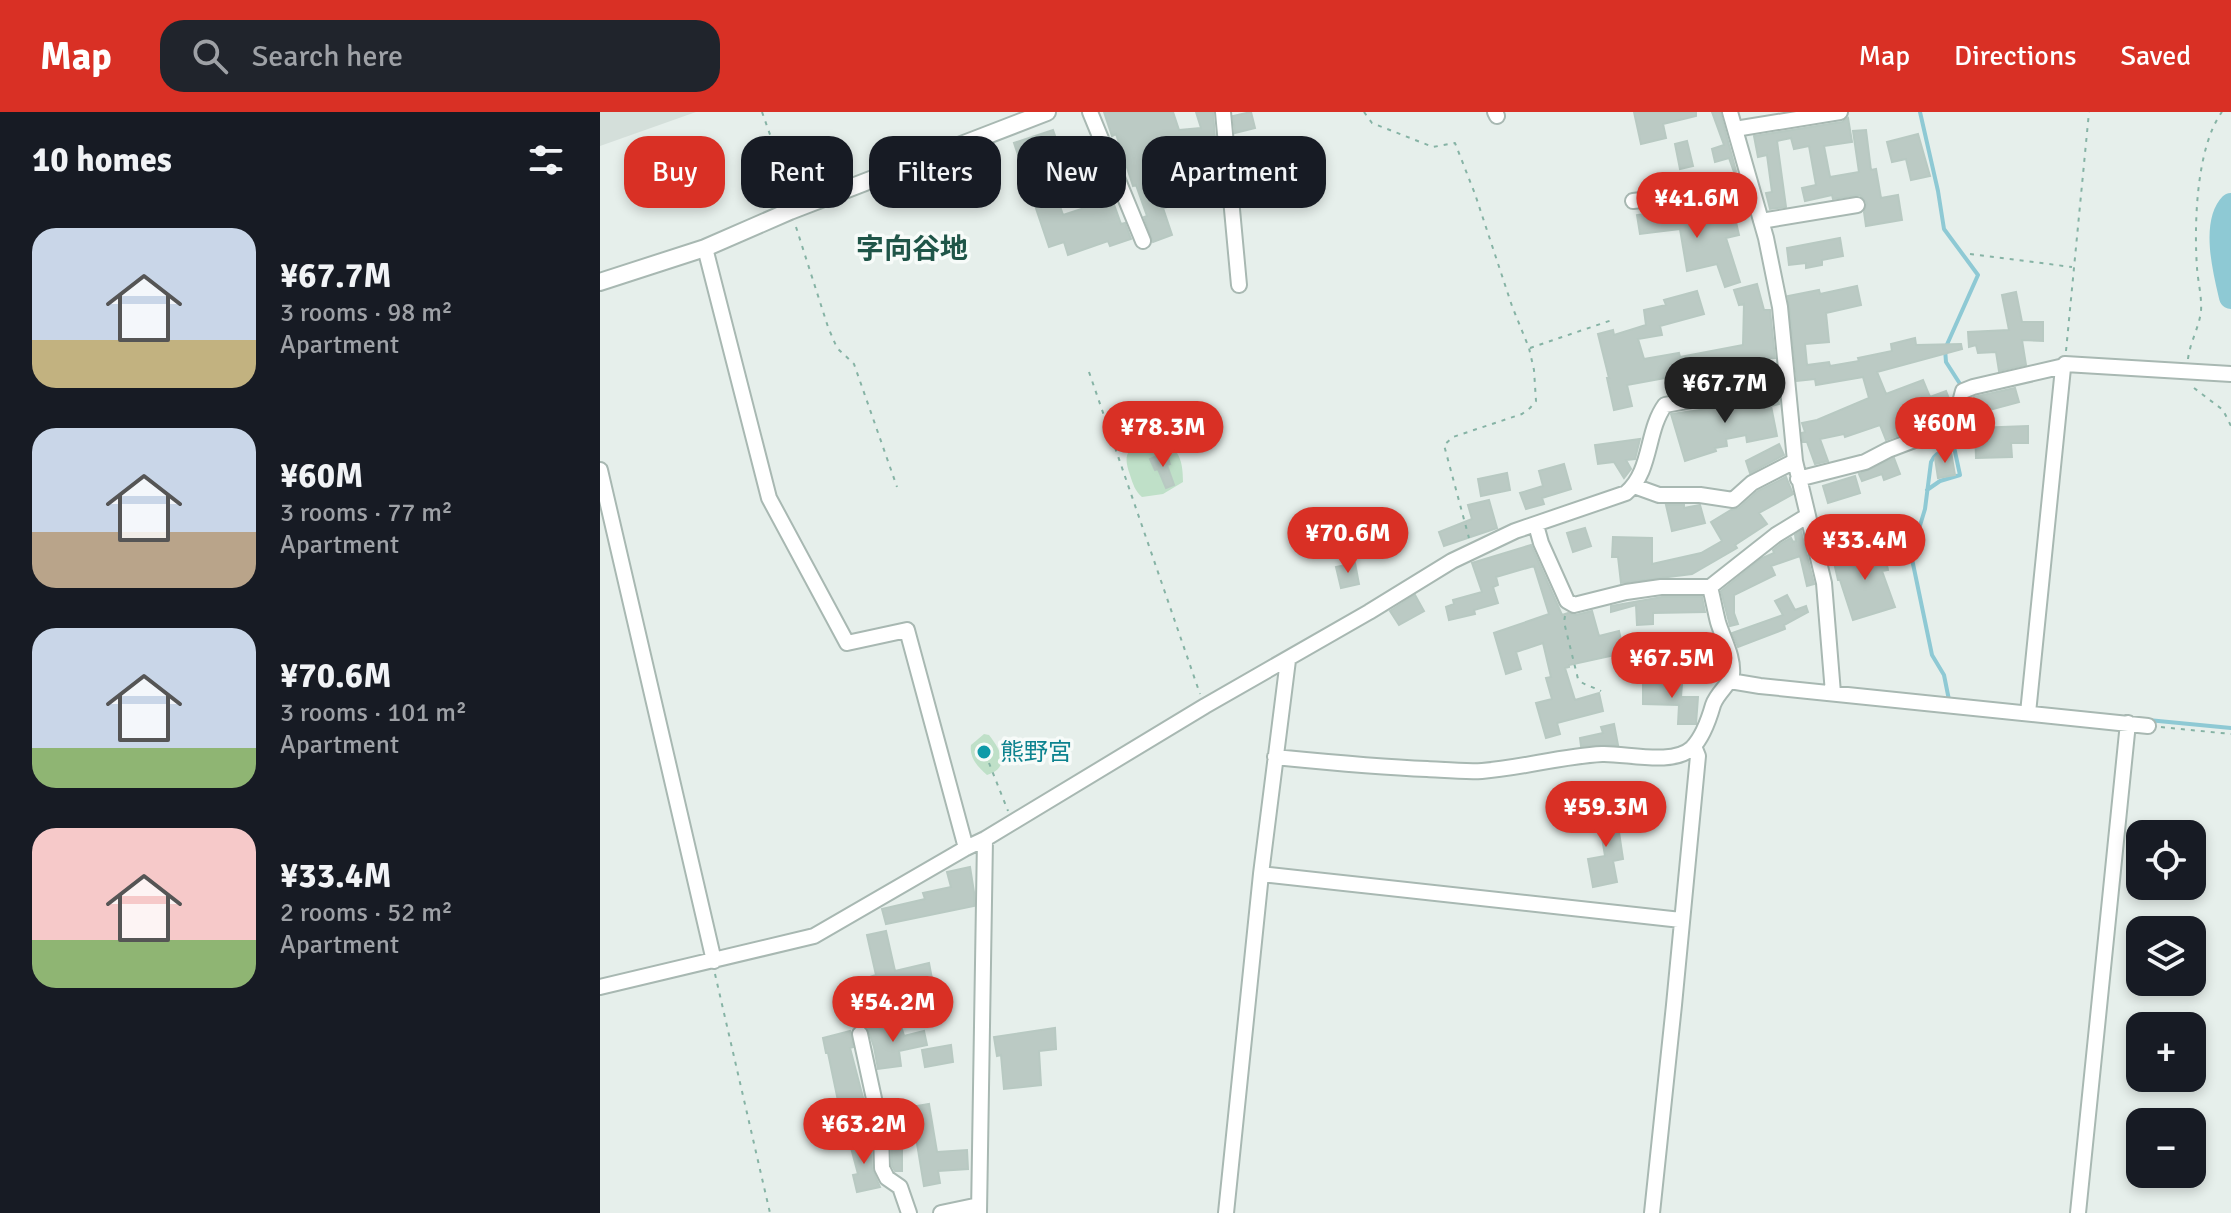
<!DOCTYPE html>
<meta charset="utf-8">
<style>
body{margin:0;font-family:Signika,"Noto Sans JP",sans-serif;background:#20242c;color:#f1f3f6;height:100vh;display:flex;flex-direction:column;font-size:30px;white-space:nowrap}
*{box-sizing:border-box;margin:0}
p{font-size:26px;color:#9ea1a6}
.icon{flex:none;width:44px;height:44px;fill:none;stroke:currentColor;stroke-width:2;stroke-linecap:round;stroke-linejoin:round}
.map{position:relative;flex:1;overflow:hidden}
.side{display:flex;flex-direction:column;background:#171b24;width:600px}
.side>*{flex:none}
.hud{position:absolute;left:24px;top:24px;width:760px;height:72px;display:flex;gap:16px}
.tools{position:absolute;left:1526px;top:708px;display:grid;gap:16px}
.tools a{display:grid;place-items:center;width:80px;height:80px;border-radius:16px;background:#171b24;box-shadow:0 4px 12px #0003;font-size:40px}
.price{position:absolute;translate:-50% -68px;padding:0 18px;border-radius:28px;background:#d93025;color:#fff;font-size:26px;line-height:52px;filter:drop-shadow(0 2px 4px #0008)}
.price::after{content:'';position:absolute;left:50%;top:48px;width:24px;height:18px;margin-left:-12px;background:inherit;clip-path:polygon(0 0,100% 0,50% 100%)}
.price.on{background:#222;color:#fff}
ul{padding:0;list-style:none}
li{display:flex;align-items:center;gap:24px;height:200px;padding:0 32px}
li span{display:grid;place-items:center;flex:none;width:224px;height:160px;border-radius:24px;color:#555}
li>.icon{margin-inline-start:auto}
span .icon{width:96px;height:96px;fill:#fffc;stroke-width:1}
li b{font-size:34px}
h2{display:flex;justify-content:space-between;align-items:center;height:96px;padding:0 32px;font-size:34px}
.chip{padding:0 28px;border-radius:24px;background:#171b24;box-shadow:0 4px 12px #0003;font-size:28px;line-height:72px}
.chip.on{background:#d93025;color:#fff}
header{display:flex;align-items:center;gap:48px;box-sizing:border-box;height:112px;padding:0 40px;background:#d93025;color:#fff}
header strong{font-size:38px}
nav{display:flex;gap:44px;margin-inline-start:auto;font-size:28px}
.search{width:560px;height:72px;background:#20242c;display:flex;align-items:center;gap:20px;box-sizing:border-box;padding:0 28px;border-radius:24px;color:#9ea1a6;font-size:30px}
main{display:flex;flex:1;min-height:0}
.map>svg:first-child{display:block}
.built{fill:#d4dfda}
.green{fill:#bfe0c8}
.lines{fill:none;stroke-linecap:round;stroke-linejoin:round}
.stream{stroke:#8ec9d4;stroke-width:4}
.river{stroke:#8ec9d4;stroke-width:24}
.building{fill:#bbcac4;stroke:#b8c9c2;stroke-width:2}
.minor-casing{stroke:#a8b8b2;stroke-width:18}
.tertiary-casing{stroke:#a8b8b2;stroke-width:20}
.path{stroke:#86b3a5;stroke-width:2;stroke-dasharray:4 6;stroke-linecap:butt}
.minor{stroke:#fff;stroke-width:14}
.tertiary{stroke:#fff;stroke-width:16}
.culture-dot{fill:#0f9aa8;stroke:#f7fbf9;stroke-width:3}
.labels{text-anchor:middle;stroke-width:7;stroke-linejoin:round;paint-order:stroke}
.culture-label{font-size:24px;fill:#0d838f;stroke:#f7fbf9;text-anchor:start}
.quarter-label{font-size:28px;font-weight:bold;fill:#1f5548;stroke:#f7fbf9}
</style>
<header>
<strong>Map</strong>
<div class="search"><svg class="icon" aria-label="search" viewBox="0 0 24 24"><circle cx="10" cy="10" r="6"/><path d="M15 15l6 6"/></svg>Search here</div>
<nav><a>Map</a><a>Directions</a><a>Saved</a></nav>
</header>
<main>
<section class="side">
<h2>10 homes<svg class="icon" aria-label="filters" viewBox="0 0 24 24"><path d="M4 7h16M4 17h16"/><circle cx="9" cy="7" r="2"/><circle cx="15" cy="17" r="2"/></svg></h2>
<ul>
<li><span style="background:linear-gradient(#c9d6e8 70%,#c2b280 0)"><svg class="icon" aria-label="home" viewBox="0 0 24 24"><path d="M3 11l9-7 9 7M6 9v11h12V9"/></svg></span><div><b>¥67.7M</b><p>3 rooms · 98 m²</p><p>Apartment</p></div></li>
<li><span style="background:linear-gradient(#c9d6e8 65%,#b9a48a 0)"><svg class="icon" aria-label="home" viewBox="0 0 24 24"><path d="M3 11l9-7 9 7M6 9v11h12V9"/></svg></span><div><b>¥60M</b><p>3 rooms · 77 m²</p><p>Apartment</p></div></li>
<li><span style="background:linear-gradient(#c9d6e8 75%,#8fb573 0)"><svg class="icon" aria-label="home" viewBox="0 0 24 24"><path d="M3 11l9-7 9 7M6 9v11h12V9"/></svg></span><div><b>¥70.6M</b><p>3 rooms · 101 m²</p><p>Apartment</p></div></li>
<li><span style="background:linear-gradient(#f6c9c9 70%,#8fb573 0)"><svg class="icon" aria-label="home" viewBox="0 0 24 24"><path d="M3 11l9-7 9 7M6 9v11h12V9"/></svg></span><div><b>¥33.4M</b><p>2 rooms · 52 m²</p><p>Apartment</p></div></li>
</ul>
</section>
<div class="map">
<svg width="1631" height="1101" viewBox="0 0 1631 1101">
<rect width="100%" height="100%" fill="#e6efeb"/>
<!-- built -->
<path class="built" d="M0 0H96L0 34Z"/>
<!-- green -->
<path class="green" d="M560 328C580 336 583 350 583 370L563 382 542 385C535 379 533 372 530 363 519 334 536 334 560 328Z
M384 622 389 623C400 637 411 656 387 663 378 655 369 646 371 633Z"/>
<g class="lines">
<!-- stream -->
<path class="stream" d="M1320 0 1338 79 1344 117 1378 163 1345 237 1346 250 1362 275
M1327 378 1340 369 1360 363 1354 335
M1349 588 1344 563 1332 543 1312 447 1315 430 1325 397 1331 350C1336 339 1342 341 1351 336 1367 328 1368 303 1366 288
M1548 608 1631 616"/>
<!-- river -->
<path class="river" d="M1631 93C1613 112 1625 160 1631 185"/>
</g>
<!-- building -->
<path class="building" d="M504 0H573L579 18 601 16 596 0H613L615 26 582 30 569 34 568 31 543 39 556 77 561 76 567 95 563 96 572 123 553 130 544 105 547 104 536 73 533 74 516 22 512 24Z
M651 0 655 16 635 21 633 4Z
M1034 0H1096V4L1063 12 1066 26 1041 32Z
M1112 0H1120L1136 59 1134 60 1129 46 1115 50 1112 37 1124 33Z
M1248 6 1252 30 1224 34 1230 65 1259 60 1253 19 1266 18 1271 58 1276 57 1281 86 1298 83 1302 108 1266 114 1264 100 1267 91 1260 83 1233 87 1232 83 1205 89 1202 76 1216 73 1209 34 1194 37 1191 26 1177 29 1186 95 1170 97 1166 81 1172 80 1167 43 1158 45 1154 24 1242 10Z
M453 18 460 38 443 44 463 103 512 87 521 112 525 111 531 127 510 134 508 129 468 143 464 130 449 135 414 31Z
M1318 22 1330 64 1311 68 1306 47 1292 50 1287 30Z
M1087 29 1093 54 1080 57 1075 32Z
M1089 92 1093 116 1135 106 1139 123 1126 126 1140 170 1125 175 1117 152 1087 159 1080 117 1040 122 1037 103 1068 99V96Z
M1240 126 1243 144 1222 148V153L1206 156V151L1189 153 1187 136Z
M1157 172 1164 198H1170L1175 246 1141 247 1144 261 1077 274 1079 280 1068 282 1065 266 1027 273 1032 294 1014 298 1007 266H1009L998 222 1013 218 1014 223 1046 213 1044 198 1066 193 1064 188 1097 179 1104 202 1060 214 1062 223 1038 227 1044 247 1079 241 1080 245 1143 233 1144 192 1139 193 1134 178Z
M1257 174 1261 193 1226 201 1229 230 1205 232 1207 253 1229 250 1230 254 1259 249 1258 246 1292 239 1291 232 1315 226 1316 233 1361 232 1362 237 1277 260 1286 282 1323 268 1330 285 1346 279 1350 289 1349 294 1322 304 1326 313 1286 328 1280 313 1245 325 1244 322 1220 327 1228 349 1215 352 1207 330H1203L1202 321 1205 320 1202 311 1217 308 1269 286 1263 265 1216 273 1215 267 1197 269 1188 184 1219 178 1220 182Z
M1416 180 1422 210H1443V229L1422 228 1426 253 1399 259 1396 240 1378 241 1376 233 1369 235 1368 220 1409 218 1402 183Z
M1415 276 1419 290 1378 301 1374 285Z
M1170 281 1178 282 1179 292 1171 294 1177 324 1147 330 1146 323 1126 327 1127 334 1115 336 1116 339 1085 349 1071 302 1129 294 1128 292Z
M1428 314V331H1411L1412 345 1376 346 1375 316Z
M1040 327 1035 347 1026 348 1031 357 1024 366 1014 350 998 352 995 333Z
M1179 332 1184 343 1150 361 1146 349Z
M566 340 570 352 567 353 574 373 566 376 558 357 555 358 550 347Z
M1351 340 1355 363 1338 366 1335 346 1339 342Z
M1294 346 1300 362 1284 368 1282 362 1262 369 1259 362Z
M964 352 971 377 942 386 944 392 926 397 920 381 943 374 939 359Z
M907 361 910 378 881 384 878 367Z
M1255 364 1260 381 1228 391 1223 374Z
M1186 365 1193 382 1159 401 1167 412 1135 433 1137 436 1092 462 1021 471 1018 445H1012L1013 425 1052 426V452L1101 441 1122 429 1111 410 1131 398 1139 396 1158 379Z
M889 388 897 416 844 434 839 420 872 407 868 393Z
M1066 393H1084V396L1100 393 1105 411 1072 419Z
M776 410 778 430 728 437 727 423 738 422 737 414Z
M985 416 991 434 973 440 967 421Z
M1201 419 1214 472 1207 474 1200 444 1171 454 1175 463 1134 483V501L1138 512 1130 514 1121 479 1162 446 1174 441 1173 438 1182 431 1191 426 1193 430 1196 429 1195 423Z
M931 433 962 503 968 501 976 503 992 499 999 524 1019 519 1024 541 969 553V555L965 556 975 588 999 581 1003 599 957 611 960 622 946 626 936 591 952 587 946 566 951 565 943 531 916 540 921 557 906 562 894 521 949 502 934 454 896 465 898 473 893 475 898 491 874 498 875 502 849 508 846 495 854 492 853 488 882 480 872 451Z
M1283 435 1288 458 1282 459 1295 495 1253 508 1240 468H1238L1233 446Z
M755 451 759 472 741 476 736 455Z
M815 483 824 499 799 513 790 499Z
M1187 483 1195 498 1206 494 1208 500 1184 513 1185 517 1138 535 1132 521 1183 503 1175 489Z
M1062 485H1102L1105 500 1053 501V512L1037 513 1036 493 1011 500V494Z
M1043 571 1082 572 1081 585H1098L1096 612H1078L1079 593 1043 592Z
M1014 612 1018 633 981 634 980 626 1003 621 1001 615Z
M1016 700 1023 747 1013 749 1017 770 993 775 988 747 1005 744 1001 719 992 720 990 703Z
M370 755 374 780V794L286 812 282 797 325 787 323 781 351 775 347 760Z
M286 819 295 859 329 851 333 872 275 886 270 865 276 863 267 823Z
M300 910 304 924 324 919 327 933 299 939 301 954 278 957 274 935 268 917Z
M455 916 456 937 439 939 441 973 404 977 401 943 397 944 394 925Z
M250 919 253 935 250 936 266 997 241 1003 228 941H226L223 926Z
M351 933 353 950 325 955 322 938Z
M329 992 337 1040 367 1038 368 1057 338 1059 340 1071 324 1074 311 995Z
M291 1018H302V1059H295L292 1054Z
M271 1027 272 1057 280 1075 257 1080 253 1063 258 1062 250 1032Z"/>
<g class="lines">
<defs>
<path id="minor" d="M490 0 543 129
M623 0 639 173
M895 0 897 4
M1130 0 1166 126 1180 195 1195 349 1224 471 1233 581
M1135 17 1240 0
M1033 89 1151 75
M1161 109 1257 93
M105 136 169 386 247 531 307 518 366 736
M0 358 114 849
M1198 367 1265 350 1288 338 1354 313 1363 279 1373 275 1464 254
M1034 374 1059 383H1100L1133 388 1152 371 1195 349
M936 413 941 431 967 489 974 493 1026 480 1061 475H1110L1176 423 1207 404
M1130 569 1160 574 1548 614
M1428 601 1463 256 1465 252 1631 262
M675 645C726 650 776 655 827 657 845 658 864 660 882 659 922 656 962 644 1002 642 1026 641 1073 654 1092 636 1103 625 1109 607 1113 593 1117 581 1131 571 1132 563 1134 545 1123 527 1118 510 1115 498 1113 487 1110 475
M661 762 1081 808
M0 875 214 824 366 736 385 727 605 594 769 500 852 449 915 419 1026 381C1052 359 1046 319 1065 293L1141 279 1169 271 1186 272
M260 922 281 1019 282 1056 287 1066 300 1075 309 1101
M341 1101 379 1093
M379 1101 385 727
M626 1101 661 762 688 548
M1052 1101 1074 893 1098 644 1094 634
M1478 1101 1528 611"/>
<path id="tertiary" d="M0 170 105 136 190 99 447 0"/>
</defs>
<!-- minor casing -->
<use href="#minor" class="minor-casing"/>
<!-- tertiary casing -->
<use href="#tertiary" class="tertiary-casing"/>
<!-- path -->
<path class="path" d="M162 0 190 79
M764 0 772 11 833 35 855 31 875 82 912 194 929 236 934 258 936 289 930 296 922 302 853 325 844 333 869 426
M196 115 228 215 237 236 254 252 297 375
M1370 142 1472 155
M930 236 1015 207
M1466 239 1489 0
M1588 247C1590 230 1599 216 1601 199 1602 185 1598 170 1597 156 1594 114 1596 35 1622 0
M489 260 600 582
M1594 276 1623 298 1631 314
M965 504 964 510 978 567C984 574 992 574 1001 579
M1561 615 1631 622
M389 651 408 699
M115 862 170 1101"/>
<!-- minor -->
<use href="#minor" class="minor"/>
<!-- tertiary -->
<use href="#tertiary" class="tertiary"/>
</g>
<!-- markers -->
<circle class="culture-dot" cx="384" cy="640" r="8"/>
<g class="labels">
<!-- culture labels -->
<g class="culture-label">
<text x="400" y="648">熊野宮</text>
</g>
<!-- quarter labels -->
<g class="quarter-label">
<text x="312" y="146">字向谷地</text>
</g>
</g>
</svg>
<div class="tools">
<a><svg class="icon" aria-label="locate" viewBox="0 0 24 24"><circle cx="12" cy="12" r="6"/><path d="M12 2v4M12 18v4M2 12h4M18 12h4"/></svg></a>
<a><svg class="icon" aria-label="layers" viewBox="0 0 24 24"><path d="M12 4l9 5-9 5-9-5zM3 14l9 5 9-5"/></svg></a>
<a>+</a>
<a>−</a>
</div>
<b class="price" style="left:1097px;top:128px">¥41.6M</b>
<b class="price on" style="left:1125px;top:313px">¥67.7M</b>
<b class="price" style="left:1345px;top:353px">¥60M</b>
<b class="price" style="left:563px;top:357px">¥78.3M</b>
<b class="price" style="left:748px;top:463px">¥70.6M</b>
<b class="price" style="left:1265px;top:470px">¥33.4M</b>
<b class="price" style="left:1072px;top:588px">¥67.5M</b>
<b class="price" style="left:1006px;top:737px">¥59.3M</b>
<b class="price" style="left:293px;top:932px">¥54.2M</b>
<b class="price" style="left:264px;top:1054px">¥63.2M</b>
<div class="hud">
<a class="chip on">Buy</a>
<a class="chip">Rent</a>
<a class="chip">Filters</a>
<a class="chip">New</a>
<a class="chip">Apartment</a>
</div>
</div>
</main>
